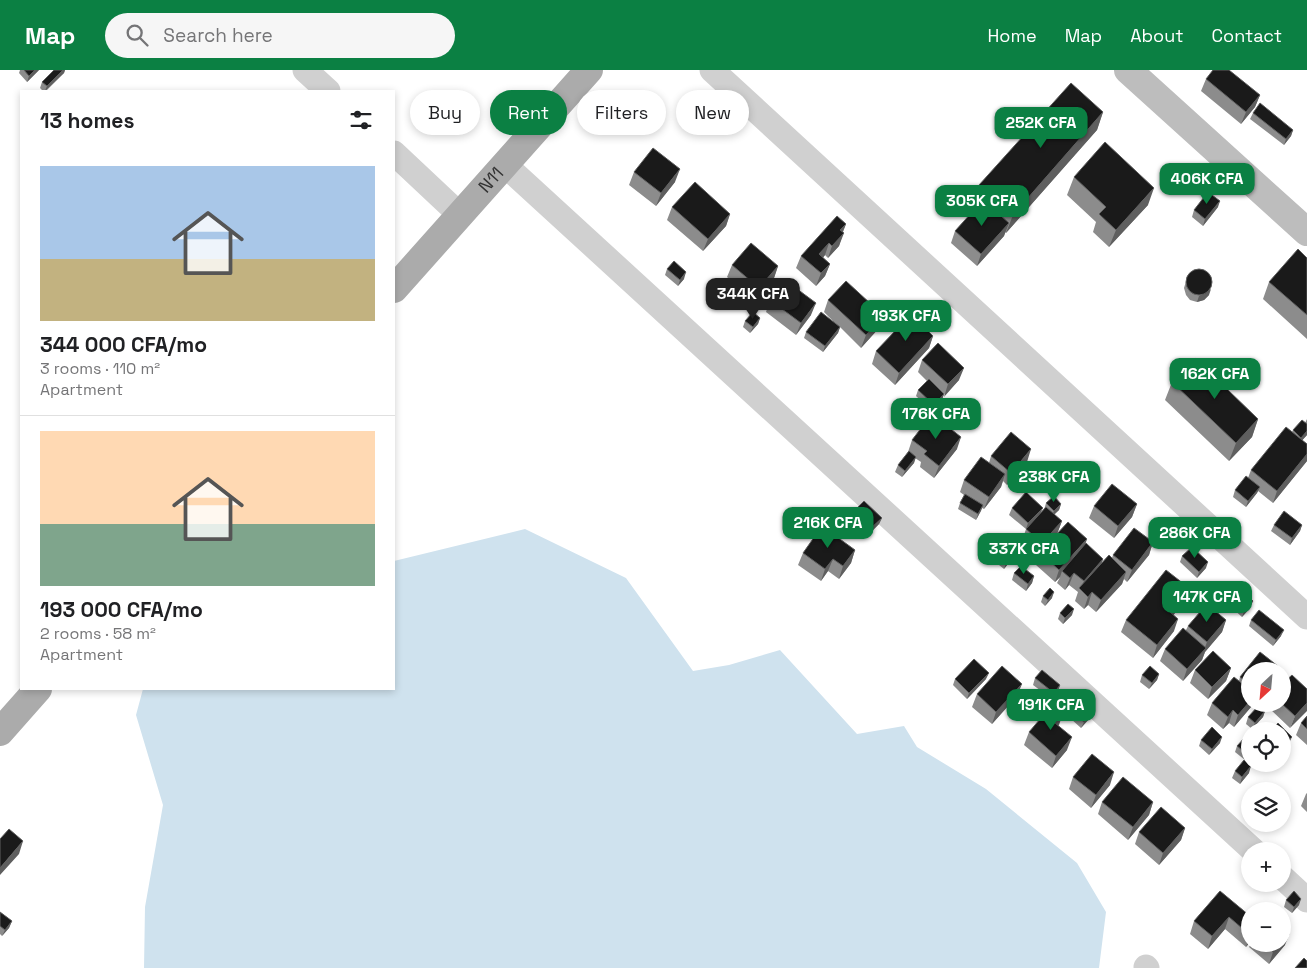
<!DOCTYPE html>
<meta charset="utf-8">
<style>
body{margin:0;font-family:"Space Grotesk",sans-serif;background:#f6f6f6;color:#202124;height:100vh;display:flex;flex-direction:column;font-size:19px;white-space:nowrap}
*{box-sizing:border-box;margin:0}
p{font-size:16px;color:#757577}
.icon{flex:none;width:28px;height:28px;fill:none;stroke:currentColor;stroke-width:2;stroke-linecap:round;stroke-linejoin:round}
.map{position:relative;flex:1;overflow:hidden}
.sheet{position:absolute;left:20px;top:20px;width:375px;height:600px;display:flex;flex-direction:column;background:#fff;border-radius:0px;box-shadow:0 2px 8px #0003}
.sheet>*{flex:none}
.hud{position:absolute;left:410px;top:20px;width:475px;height:45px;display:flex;gap:10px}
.needle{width:32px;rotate:206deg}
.controls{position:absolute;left:1241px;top:592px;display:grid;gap:10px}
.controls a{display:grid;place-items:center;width:50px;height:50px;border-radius:50%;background:#fff;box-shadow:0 2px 8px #0003;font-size:25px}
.price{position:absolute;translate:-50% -42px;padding:0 11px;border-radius:10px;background:#0b8043;color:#fff;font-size:16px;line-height:32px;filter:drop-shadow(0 1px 2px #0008)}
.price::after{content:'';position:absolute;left:50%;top:30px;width:15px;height:11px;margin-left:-8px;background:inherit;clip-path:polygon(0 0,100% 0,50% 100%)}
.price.on{background:#222;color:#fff}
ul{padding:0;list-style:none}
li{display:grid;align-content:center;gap:10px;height:265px;padding:0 20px}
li+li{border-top:1px solid #e0e0e0}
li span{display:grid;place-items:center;height:155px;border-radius:0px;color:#555}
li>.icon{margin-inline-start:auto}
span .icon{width:90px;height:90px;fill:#fffc;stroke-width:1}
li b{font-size:21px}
h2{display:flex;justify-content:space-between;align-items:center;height:60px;padding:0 20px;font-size:21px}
.chip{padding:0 18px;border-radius:22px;background:#fff;box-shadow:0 2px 8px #0003;font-size:18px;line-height:45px}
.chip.on{background:#0b8043;color:#fff}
header{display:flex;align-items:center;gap:30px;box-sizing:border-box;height:70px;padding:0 25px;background:#0b8043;color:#fff}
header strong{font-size:24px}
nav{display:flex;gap:28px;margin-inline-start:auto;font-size:18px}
.search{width:350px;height:45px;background:#f6f6f6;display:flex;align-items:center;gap:12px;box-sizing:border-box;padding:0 18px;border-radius:28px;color:#757577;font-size:19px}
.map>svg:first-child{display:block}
.water{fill:#cfe2ee}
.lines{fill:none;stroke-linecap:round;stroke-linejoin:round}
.street{stroke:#d0d0d0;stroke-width:25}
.secondary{stroke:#bdbdbd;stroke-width:28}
.primary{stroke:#ababab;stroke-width:28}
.wall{fill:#8c8c8c}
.shaded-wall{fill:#5f5f5f}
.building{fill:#1a1a1a;stroke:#5f5f5f}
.labels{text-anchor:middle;stroke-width:5;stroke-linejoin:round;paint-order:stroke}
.street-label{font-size:18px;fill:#333;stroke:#fff}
</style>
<header>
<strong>Map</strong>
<div class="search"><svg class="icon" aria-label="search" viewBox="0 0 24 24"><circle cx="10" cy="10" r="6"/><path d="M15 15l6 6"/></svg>Search here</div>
<nav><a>Home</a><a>Map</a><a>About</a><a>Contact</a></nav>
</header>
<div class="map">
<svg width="1307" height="898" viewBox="0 0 1307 898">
<rect width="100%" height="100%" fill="#fff"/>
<!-- water -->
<path class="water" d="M525 459 626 508 693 601 729 595 780 580 857 664 904 656 917 677 986 719 1077 793 1106 842 1099 898H144L145 837 163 735 136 645 143 619H394V491Z"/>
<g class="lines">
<!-- street -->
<path class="street" d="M305 0 328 21
M712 0 1307 547
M394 83 460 145
M505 95 1254 781
M1282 807 1307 830
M1146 897 1147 898"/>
<!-- secondary -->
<path class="secondary" d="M1128 0 1307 162"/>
<!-- primary -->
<g class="primary">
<path id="s1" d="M394 219 589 0"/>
<path d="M0 662 38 619"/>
</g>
</g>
<!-- wall -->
<path class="wall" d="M20 0H39L27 12 19 3Z
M54 0H65L64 3 46 21H43L40 18 42 12Z
M1206 9 1260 25 1255 37 1241 54 1201 21Z
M1103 42 1097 60 1006 163 1005 162 1004 166 977 196 951 173 955 161 977 137 973 133 979 115Z
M1253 43 1293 60 1291 66 1284 75 1250 49Z
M634 102 675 112 656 136 629 115Z
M1074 107 1148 135 1109 177 1093 162 1096 152 1067 125Z
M672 137 730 144 726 156 703 181 667 150Z
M1218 137 1203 156 1192 147 1194 140Z
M846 154 843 162 839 176 828 188 825 185 823 188 830 194 825 206 816 216 796 198 801 186Z
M1307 188V269L1263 229 1269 212Z
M732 195 778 196 774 208 754 231 727 207Z
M667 199 684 209 678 216 665 205Z
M1188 205 1209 225 1204 230 1197 232 1190 230 1186 225 1184 218Z
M770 230 811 245 796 265 766 242Z
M828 230 884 246 879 258 861 278 840 257 838 263 823 282 804 268 806 262 833 251 824 242Z
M760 248 758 254 750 263 743 257 745 251Z
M930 263 933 266 929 278 895 315 872 294 876 281Z
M922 290 959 310 943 326 942 330 932 341 916 326 918 320 927 311 918 302Z
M1172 312 1258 349 1252 367 1229 391 1165 330Z
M1307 349V365L1302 370 1307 374V391L1273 433 1258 421 1257 423 1246 437 1233 427 1235 420 1248 408 1251 400 1292 362 1293 360 1305 353Z
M912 370 957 379 934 408 920 397 921 392 915 388 914 393 902 407 895 402 898 395 908 382Z
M991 386 1027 392 1007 415 1003 411 1001 417 984 439 982 438 976 450 958 439 960 433 964 425 960 422 964 410 989 393Z
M1046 433 1061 434 1059 440 1054 445 1062 451 1057 464 1037 485 1022 471 1026 459 1030 456 1026 459 1009 445 1012 438 1040 444 1044 440Z
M1137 434 1132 447 1114 468 1089 448 1094 436Z
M853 442 882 448 879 454 869 464 851 448Z
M1274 455H1302L1300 461 1290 475 1271 461Z
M1153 472 1149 485 1127 512 1124 509 1122 514 1096 542 1088 535 1084 539 1075 531 1078 522 1069 515 1065 520 1057 513 1060 507 1055 512 1036 495 1040 482 1103 489 1101 494 1112 488 1113 485Z
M998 473 996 480 988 489 979 481 982 475Z
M855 480 851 493 839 509 828 501 821 511 798 495 803 483Z
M997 485H1015L1004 499 994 491Z
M1182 486 1206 498 1197 508 1180 492Z
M1014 503 1034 506 1032 513 1026 521 1012 510Z
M1043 526 1052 528 1045 536 1041 532Z
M1217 526 1209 536 1226 550 1222 562 1205 582 1202 590 1183 611 1160 591 1165 579 1186 560 1188 556 1202 539 1195 533 1197 527Z
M1185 530 1173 545 1174 561 1153 588 1121 562 1126 550Z
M1233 531 1250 538 1242 547 1231 537Z
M1060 543 1072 545 1063 554 1058 549Z
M1251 550 1281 566 1273 576 1249 556Z
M1260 582 1279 597 1278 601H1250V634H1252L1251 637 1234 657 1229 653 1223 659 1207 645 1212 633 1234 607 1239 611 1240 607Z
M1231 598 1226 611 1208 629 1190 613 1195 600Z
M1159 604 1157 610 1149 619 1140 612 1142 605Z
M1035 608 1060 615 1058 621 1052 629 1033 615Z
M955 609H986L967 629 953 615Z
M1307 619 1290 658 1268 637 1269 634H1282Z
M977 624 1017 626 992 654 972 637Z
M1063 634 1089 649 1081 658 1061 640Z
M1265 641 1263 647 1252 659 1246 654 1248 647Z
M1307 646V675L1296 665 1301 653Z
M1058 656 1067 680 1052 698 1024 675 1029 662Z
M1201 670 1220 673 1209 685 1199 676Z
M1237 676 1250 684 1245 690 1235 682Z
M1235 701 1249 703 1240 714 1232 708Z
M1073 707 1110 715 1091 738 1069 719Z
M1307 723V742L1301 736 1306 724Z
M1102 732H1153L1149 745 1128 770 1098 744Z
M1185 758 1181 770 1159 795 1135 774 1139 762Z
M1220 821 1250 846V872L1246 877 1225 859 1208 879 1190 864 1194 851Z
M1286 830 1299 835 1292 843 1284 837Z
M0 842 12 851 9 858 2 866 0 864Z
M1251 874H1282L1285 875 1269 894 1249 877Z"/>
<!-- shaded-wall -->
<path class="shaded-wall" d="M35 0H39L27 12 29 6Z
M63 0H65L64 3 45 21 47 16Z
M1260 25 1255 37 1241 54 1246 42Z
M1103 42 1097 60 1006 163 1013 145Z
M1293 60 1291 66 1284 75 1286 69Z
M680 99 675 112 656 136 661 123Z
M1154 118 1148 135 1109 177 1116 160Z
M1220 131 1218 137 1203 156 1205 149Z
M730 144 726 156 703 181 708 169Z
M1009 153 1004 166 977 196 981 184Z
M846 154 841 166 840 160Z
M844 163 839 176 828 188 832 176Z
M829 173 825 185 815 197 819 184Z
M830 194 825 206 816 216 821 203Z
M778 196 774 208 754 231 759 218Z
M686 202 684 209 678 216 680 210Z
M1211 219 1209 225 1204 230 1197 232 1199 226Z
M816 233 811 245 796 265 801 253Z
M884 246 879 258 861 278 866 265Z
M760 248 758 254 750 263 753 257Z
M840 257 838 263 823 282 825 276Z
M933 266 929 278 895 315 899 303Z
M964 298 959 310 944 327 948 314Z
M944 324 942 330 932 341 934 335Z
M1258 349 1252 367 1229 391 1236 373Z
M1307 361V365L1299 374 1301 368Z
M961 367 957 379 934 408 939 396Z
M1031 379 1027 392 1007 415 1011 403Z
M1307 384V391L1273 433 1277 421Z
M916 387 914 393 902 407 905 401Z
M1005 404 1001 417 984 439 989 427Z
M1260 417 1257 423 1246 437 1248 431Z
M1061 434 1059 440 1051 447 1054 441Z
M1137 434 1132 447 1114 468 1118 456Z
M983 435 981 441 976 450 978 444Z
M1043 438 1040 444 1026 459 1028 453Z
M882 448 879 454 869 464 871 458Z
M1062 451 1057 464 1037 485 1042 473Z
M1302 455 1300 461 1290 475 1292 468Z
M1087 469 1083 481 1062 501 1060 507 1055 512 1059 500Z
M1153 472 1149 485 1127 512 1132 500Z
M998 473 996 480 988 489 990 482Z
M1017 479 1015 485 1004 499 1006 493Z
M855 480 851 493 839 509 843 496Z
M833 489 828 501 821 511 825 499Z
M1103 489 1099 501 1081 520 1084 511Z
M1208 492 1206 498 1197 508 1199 502Z
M1126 502 1122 514 1096 542 1101 530Z
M1074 503 1069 515 1065 520 1070 508Z
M1034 506 1032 513 1026 521 1028 514Z
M1189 518 1185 530 1166 555 1170 542Z
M1220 520 1217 526 1204 541 1207 535Z
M1054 522 1052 528 1045 536 1048 530Z
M1092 522 1088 535 1084 539 1088 527Z
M1253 531 1250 538 1242 547 1244 541Z
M1074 539 1072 545 1063 554 1065 548Z
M1178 549 1174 561 1153 588 1157 575Z
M1226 550 1222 562 1205 582 1202 590 1183 611 1187 599 1204 580 1207 572Z
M1284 560 1281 566 1273 576 1276 570Z
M1231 598 1226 611 1208 629 1212 617Z
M989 603 986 609 967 629 969 623Z
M1159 604 1157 610 1149 619 1152 613Z
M1022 614 1017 626 992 654 996 642Z
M1060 615 1058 621 1052 629 1054 623Z
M1250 631V634H1252L1251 637 1234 657 1238 645Z
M1307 633V641L1290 658 1295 646Z
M1233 640 1229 653 1223 659 1228 647Z
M1265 641 1263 647 1252 659 1255 653Z
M1091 642 1089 649 1081 658 1084 652Z
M1063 643 1059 655 1050 665 1055 653Z
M1072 667 1067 680 1052 698 1056 686Z
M1222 667 1220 673 1209 685 1212 679Z
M1292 667 1289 673 1282 680V676Z
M1250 680V684L1245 690 1247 684Z
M1251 696 1249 703 1240 714 1242 707Z
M1114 702 1110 715 1091 738 1096 725Z
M1153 732 1149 745 1128 770 1133 757Z
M1185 758 1181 770 1159 795 1163 783Z
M23 771 19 784 0 805V798Z
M1301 829 1299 835 1292 843 1294 837Z
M1229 847 1225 859 1208 879 1212 866Z
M12 851 9 858 2 866 5 860Z
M1290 863 1285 875 1269 894 1273 882 1280 874H1282V871Z
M1250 865V872L1246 877Z"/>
<!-- building -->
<path class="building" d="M24 0H35L29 6Z
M54 0H63L47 16 42 12Z
M1213 0H1229L1260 25 1246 42 1206 9Z
M1071 13 1103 42 1013 145 979 115Z
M1260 33 1293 60 1286 69 1253 43Z
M1105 72 1154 118 1116 160 1099 144 1106 137 1074 107Z
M653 78 680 99 661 123 634 102Z
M695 112 730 144 708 169 672 137Z
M1208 122 1220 131 1205 149 1194 140Z
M983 130 1009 153 981 184 955 161Z
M837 146 846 154 840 160 844 163 832 176 829 173 819 184 830 194 821 203 801 186Z
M751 173 778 196 759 218 732 195Z
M1298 179 1307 188V245L1269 212Z
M674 191 686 202 680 210 667 199Z
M1186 212a13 13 0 1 1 26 0a13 13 0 1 1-26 0Z
M785 210 816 233 801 253 770 230Z
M846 211 884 246 866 265 828 230Z
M914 241 932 257 928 261 933 266 899 303 876 281Z
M753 242 760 248 753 257 745 251Z
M821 242 840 257 825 276 806 262Z
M938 273 964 298 948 314 922 290Z
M1195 288 1258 349 1236 373 1172 312Z
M929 309 944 324 934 335 918 320Z
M932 344 961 367 939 396 924 384 927 381 912 370Z
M1302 350 1307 354V361L1301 368 1293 360Z
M1286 357 1307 374V384L1277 421 1251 400Z
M1011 362 1031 379 1011 403 991 386Z
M909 381 916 387 905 401 898 395Z
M981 387 1005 404 989 427 964 410Z
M1246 406 1260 417 1248 431 1235 420Z
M1112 414 1137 434 1118 456 1094 436Z
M1026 422 1043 438 1028 453 1012 438Z
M965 424 983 435 978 444 960 433Z
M1054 426 1061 434 1054 441 1046 433Z
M864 431 882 448 871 458 853 442Z
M1046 437 1062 451 1042 473 1026 459Z
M1284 441 1302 455 1292 468 1274 455Z
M1068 452 1087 469 1059 500 1040 482Z
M822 456 855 480 843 496 833 489 825 499 803 483Z
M1134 458 1153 472 1132 500 1113 485Z
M989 466 998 473 990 482 982 475Z
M1008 471 1017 479 1006 493 997 485Z
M1086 473 1103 489 1084 511 1074 503 1070 508 1062 501Z
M1192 477 1208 492 1199 502 1182 486Z
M1109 485 1126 502 1101 530 1092 522 1088 527 1079 518Z
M1021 496 1034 506 1028 514 1014 503Z
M1166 500 1189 518 1170 542 1178 549 1157 575 1126 550Z
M1210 512 1220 520 1207 535 1197 527Z
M1050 518 1054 522 1048 530 1043 526Z
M1242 521 1253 531 1244 541 1233 531Z
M1068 534 1074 539 1065 548 1060 543Z
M1207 534 1226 550 1207 572 1188 556Z
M1259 540 1284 560 1276 570 1251 550Z
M1183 558 1206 578 1187 599 1165 579Z
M1213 581 1231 598 1212 617 1195 600Z
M1260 582 1279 597 1276 601H1250V615L1240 607Z
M974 589 989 603 969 623 955 609Z
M1002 596 1022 614 996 642 977 624Z
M1150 596 1159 604 1152 613 1142 605Z
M1042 600 1060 615 1054 623 1035 608Z
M1292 605 1307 619V633L1295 646 1282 634V614Z
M1234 607 1250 620V631L1238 645 1233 640 1228 647 1212 633Z
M1071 625 1091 642 1084 652 1063 634Z
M1053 634 1063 643 1055 653 1072 667 1056 686 1029 662Z
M1259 635 1265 641 1255 653 1248 647Z
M1307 646V659L1301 653Z
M1278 653 1292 667 1282 676V661H1270Z
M1212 657 1222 667 1212 679 1201 670Z
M1246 666 1250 670V680L1247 684 1237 676Z
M1092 684 1114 702 1096 725 1073 707Z
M1244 690 1251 696 1242 707 1235 701Z
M1123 707 1153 732 1133 757 1102 732Z
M1161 737 1185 758 1163 783 1139 762Z
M9 759 23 771 0 798V769Z
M1220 821 1250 846V865L1229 847 1212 866 1194 851Z
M1294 821 1301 829 1294 837 1286 830Z
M0 842 12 851 5 860 0 856Z
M1282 857 1290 863 1282 871Z
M1264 874H1280L1273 882Z
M1304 888 1307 891V898H1295Z"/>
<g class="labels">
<!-- street labels -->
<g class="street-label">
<text dy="6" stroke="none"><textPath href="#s1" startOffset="146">N11</textPath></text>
</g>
</g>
</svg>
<div class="controls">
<a><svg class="needle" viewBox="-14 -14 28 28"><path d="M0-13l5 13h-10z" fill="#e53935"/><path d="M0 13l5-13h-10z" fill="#757577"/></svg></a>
<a><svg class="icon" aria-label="locate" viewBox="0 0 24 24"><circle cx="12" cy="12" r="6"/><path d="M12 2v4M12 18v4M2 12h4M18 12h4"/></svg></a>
<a><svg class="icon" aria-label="layers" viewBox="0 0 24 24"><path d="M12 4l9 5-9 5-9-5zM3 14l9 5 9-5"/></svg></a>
<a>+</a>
<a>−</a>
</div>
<b class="price" style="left:1041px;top:79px">252K CFA</b>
<b class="price" style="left:1207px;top:135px">406K CFA</b>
<b class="price" style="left:982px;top:157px">305K CFA</b>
<b class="price on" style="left:753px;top:250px">344K CFA</b>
<b class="price" style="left:906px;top:272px">193K CFA</b>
<b class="price" style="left:1215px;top:330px">162K CFA</b>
<b class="price" style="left:936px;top:370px">176K CFA</b>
<b class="price" style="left:1054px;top:433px">238K CFA</b>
<b class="price" style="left:828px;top:479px">216K CFA</b>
<b class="price" style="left:1195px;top:489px">286K CFA</b>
<b class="price" style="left:1024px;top:505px">337K CFA</b>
<b class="price" style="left:1207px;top:553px">147K CFA</b>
<b class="price" style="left:1051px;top:661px">191K CFA</b>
<div class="hud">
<a class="chip">Buy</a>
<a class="chip on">Rent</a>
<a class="chip">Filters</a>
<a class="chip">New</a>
</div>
<section class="sheet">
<h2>13 homes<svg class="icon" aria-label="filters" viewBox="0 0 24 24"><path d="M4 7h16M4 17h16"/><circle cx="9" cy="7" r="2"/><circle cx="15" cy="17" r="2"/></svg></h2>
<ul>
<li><span style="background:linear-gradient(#a9c7e8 60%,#c2b280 0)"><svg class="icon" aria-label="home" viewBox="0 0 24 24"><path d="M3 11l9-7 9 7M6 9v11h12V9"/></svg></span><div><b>344 000 CFA/mo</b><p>3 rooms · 110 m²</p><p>Apartment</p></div></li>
<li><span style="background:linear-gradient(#ffd9b3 60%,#7fa58c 0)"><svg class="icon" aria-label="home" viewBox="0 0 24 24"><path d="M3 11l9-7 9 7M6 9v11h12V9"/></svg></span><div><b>193 000 CFA/mo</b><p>2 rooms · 58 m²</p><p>Apartment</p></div></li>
</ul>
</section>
</div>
